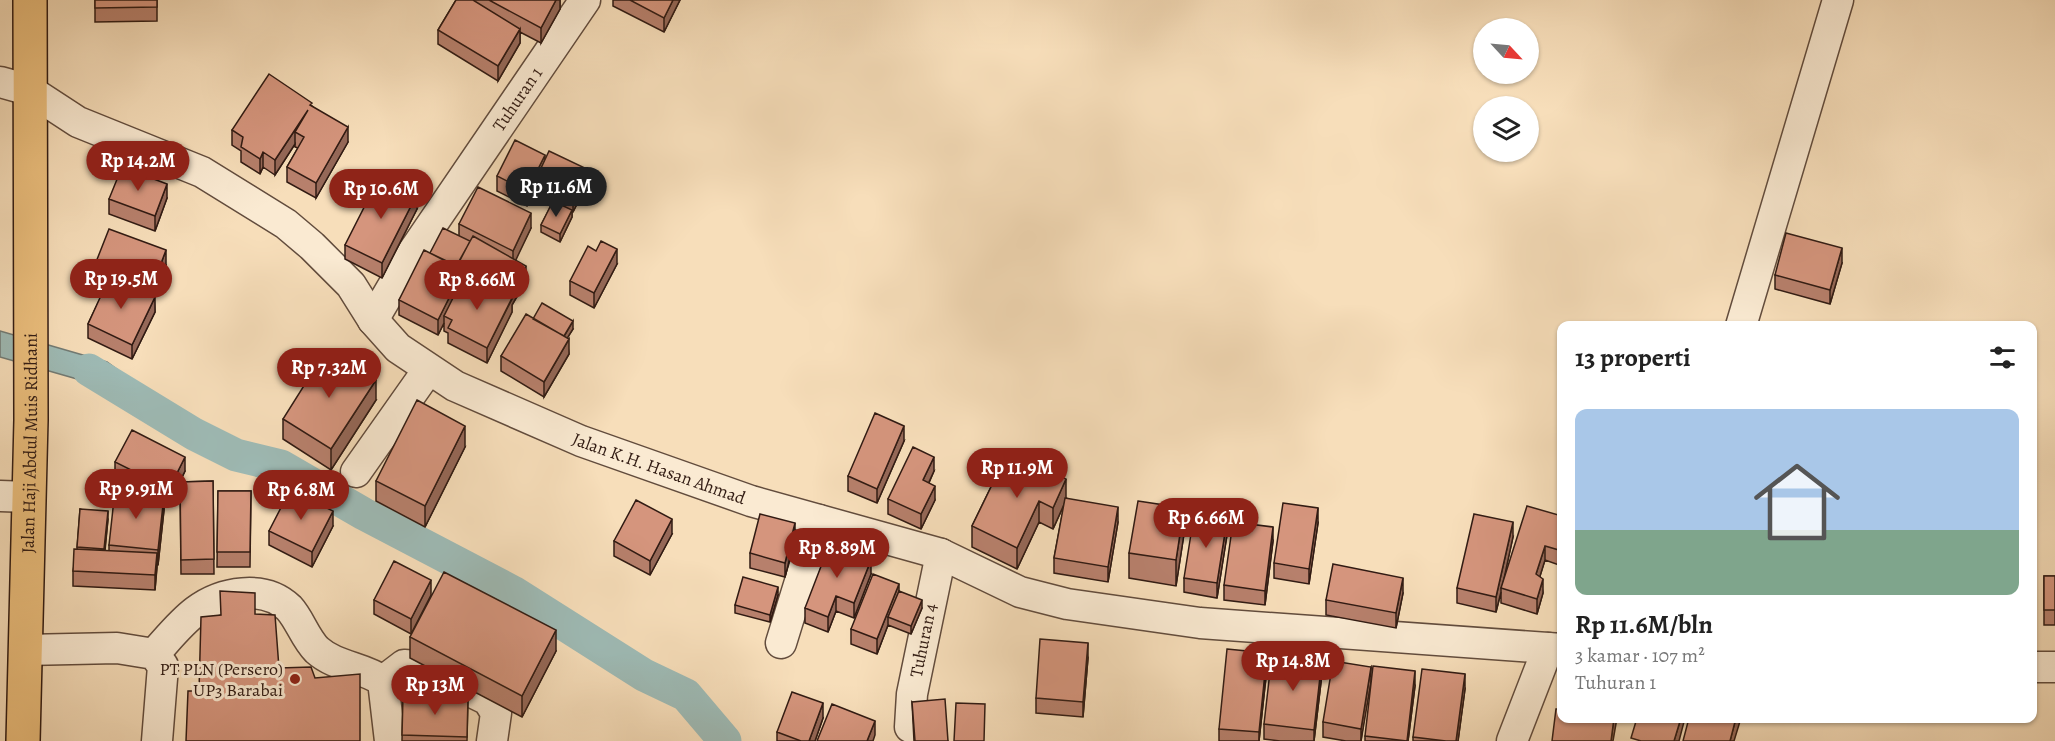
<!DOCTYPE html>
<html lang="id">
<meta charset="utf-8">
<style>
body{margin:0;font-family:Alegreya,serif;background:#f6f6f6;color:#222;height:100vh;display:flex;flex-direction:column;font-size:22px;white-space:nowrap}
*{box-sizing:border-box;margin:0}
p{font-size:20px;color:#767676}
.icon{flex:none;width:33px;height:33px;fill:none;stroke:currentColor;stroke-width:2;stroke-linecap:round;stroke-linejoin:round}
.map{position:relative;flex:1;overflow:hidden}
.sheet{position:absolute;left:1557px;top:321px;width:480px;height:402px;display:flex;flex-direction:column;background:#fff;border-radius:12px;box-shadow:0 2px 4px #0004}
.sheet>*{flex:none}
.needle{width:39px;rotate:116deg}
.fabs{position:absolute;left:1473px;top:18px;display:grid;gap:12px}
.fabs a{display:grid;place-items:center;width:66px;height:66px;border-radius:50%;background:#fff;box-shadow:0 2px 4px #0004;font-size:30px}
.price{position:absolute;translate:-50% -51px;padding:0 14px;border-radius:21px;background:#8f2418;color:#fff;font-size:20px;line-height:39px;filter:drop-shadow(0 2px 3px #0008)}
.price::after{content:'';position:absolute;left:50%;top:36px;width:18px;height:14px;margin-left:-9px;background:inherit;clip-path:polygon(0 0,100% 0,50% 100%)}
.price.selected{background:#222;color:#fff}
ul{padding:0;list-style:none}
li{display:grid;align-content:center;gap:12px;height:318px;padding:0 18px}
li+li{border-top:2px solid #e0e0e0}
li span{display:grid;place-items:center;height:186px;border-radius:12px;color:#555}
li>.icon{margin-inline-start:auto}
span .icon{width:108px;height:108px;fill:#fffc;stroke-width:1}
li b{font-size:26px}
h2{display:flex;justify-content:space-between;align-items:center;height:72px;padding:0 18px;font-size:26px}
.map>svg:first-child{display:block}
.water{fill:#9ebbb6;stroke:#727b75;stroke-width:1.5}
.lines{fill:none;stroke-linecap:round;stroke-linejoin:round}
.canal{stroke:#9ebbb6;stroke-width:33}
.minor-casing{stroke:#624c3d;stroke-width:33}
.major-casing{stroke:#311b13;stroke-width:36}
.minor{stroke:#faead2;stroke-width:30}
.major{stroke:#ecbf7d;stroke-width:33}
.wall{fill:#b7806c;stroke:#311b13;stroke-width:1.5}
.shaded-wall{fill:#956858;stroke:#311b13;stroke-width:1.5}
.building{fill:#d5957d;stroke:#311b13;stroke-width:1.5}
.poi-dot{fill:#8f2418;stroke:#faead2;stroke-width:2}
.labels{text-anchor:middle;stroke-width:6;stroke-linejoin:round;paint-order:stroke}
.street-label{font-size:18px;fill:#311b13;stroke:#faead2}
.poi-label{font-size:18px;fill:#311b13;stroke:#faead2;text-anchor:end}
</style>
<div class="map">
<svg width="2055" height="741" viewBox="0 0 2055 741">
<rect width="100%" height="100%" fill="#f7deba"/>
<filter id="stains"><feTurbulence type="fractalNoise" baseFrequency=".00333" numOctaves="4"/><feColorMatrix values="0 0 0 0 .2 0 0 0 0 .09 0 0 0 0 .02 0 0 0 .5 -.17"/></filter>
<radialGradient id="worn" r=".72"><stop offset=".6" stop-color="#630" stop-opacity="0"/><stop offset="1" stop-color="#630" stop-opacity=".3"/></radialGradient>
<!-- water -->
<path class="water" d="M0 331 107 362 129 378 127 396 107 393 77 379 0 357Z"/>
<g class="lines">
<!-- canal -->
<path class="canal" d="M89 370 194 434 236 455 281 466 364 514 513 592 644 675 686 695 725 741"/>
<defs>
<g id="minor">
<path id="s1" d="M0 82 29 90 78 122 202 172 286 224 312 246 351 285 373 320 398 348 455 386 581 441 751 501 941 554 1020 592 1067 604 1200 623 1562 649"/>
<path id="s2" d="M373 320 413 252 585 0"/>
<path d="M1741 326 1838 0"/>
<path d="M356 472 428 370"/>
<path d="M0 496 29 497"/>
<path d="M781 643 819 520"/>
<path d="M25 650 117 648 154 654 163 666 157 741"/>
<path d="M154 654C167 640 180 623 196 611 221 592 264 584 289 608 300 620 305 638 317 650 336 667 363 667 383 681L390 741"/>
<path d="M2032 667H2055"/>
<path d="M383 681 404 665 418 666 488 700 496 713 492 741"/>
<path id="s3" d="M910 727 912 694 941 554"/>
<path d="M1512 741 1548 648"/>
</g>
<g id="major">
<path id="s4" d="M23 741 31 420 30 0"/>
</g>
</defs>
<!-- minor casing -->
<use href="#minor" class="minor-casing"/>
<!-- major casing -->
<use href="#major" class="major-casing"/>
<!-- minor -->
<use href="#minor" class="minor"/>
<!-- major -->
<use href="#major" class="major"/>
</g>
<!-- wall -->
<path class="wall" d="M95 0H157V21L95 22Z
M456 0H560V9L541 43 520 32V43L498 81 438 44V30Z
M613 0H680L664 32 613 6Z
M312 106 348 142 316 198 287 182V167L298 148 295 147V144L275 175 263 167 260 174 241 162V151L232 145V130Z
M545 161 587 184 573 212H572V217L560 242 541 232V225L553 202 536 194V187L527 206 497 191V176Z
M167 198 155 231 109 214V199Z
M417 209 382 278 345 259V245Z
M459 224 531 228 515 260 526 281 512 305V312L487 363 448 343V333L444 331V323L438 335 399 315V300L430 253 459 236Z
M96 262 166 265 154 297 155 312 132 359 88 338V324L108 282 96 277Z
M1842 263 1830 304 1775 289V275Z
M617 264 594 308 570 295V281Z
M533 319 573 329 567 338 569 354 544 397 501 371V356Z
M376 400 331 470 283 439V419Z
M904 441 877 503 848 491V476Z
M465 447 425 527 376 501V481Z
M1008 452 1066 498 1118 522 1108 582 1054 573V558L1064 505 1053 529 1039 522 1017 569 972 547V526Z
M115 462 185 471 169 504 164 501V510L158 565H157L155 590 73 586V571L77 549 80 509 108 519 105 551H109V545L150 494 115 477Z
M934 471 929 483 935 500 921 529 888 514V499Z
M213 481 214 574H181L180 482Z
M218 491H251L250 567H217Z
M1562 516 1559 565 1545 560 1540 576 1543 593 1537 614 1501 603V592L1496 612 1457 603V588L1513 537 1504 577Z
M1318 523 1309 584 1274 578V563Z
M333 526 312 567 269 545V531Z
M672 534 650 575 614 556V541Z
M1184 534 1176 586 1129 578V553Z
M1227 535 1217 598 1184 592V578Z
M795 538 785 577 750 568V553Z
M1273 541 1265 605 1224 600V585Z
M871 574 854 618 836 611 828 632 805 623V608Z
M2044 576H2055V625H2044Z
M899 591 922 608 911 634 888 625 877 654 851 644V629Z
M1403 593 1396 628 1326 615V600Z
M431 595 411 634 374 614V600Z
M778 595 770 622 735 613V605Z
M410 637 556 651 522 717 410 658Z
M1088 658 1083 717 1036 713V698Z
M1371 667 1361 741H1346L1323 737V722Z
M1267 668 1259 741H1219V729Z
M1322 674 1314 741H1280L1264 739V724Z
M1415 686 1408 741H1365V736Z
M1465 689 1458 741H1413V737Z
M403 696 468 698 467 741H402Z
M912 702 948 741H914Z
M823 718 815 741H777V732Z"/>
<!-- shaded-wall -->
<path class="shaded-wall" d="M556 0H560V9L541 43V28Z
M673 0H680L664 32V18Z
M520 29V43L498 81V66Z
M308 110 295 132V144L275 175V160Z
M348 127V142L316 198V183Z
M263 152V167L260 174V159Z
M545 155V170L536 179V187L527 206V191Z
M587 169V184L573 212V197Z
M167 184V198L155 231V216Z
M417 194V209L382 278V263Z
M572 210V217L560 242V234Z
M531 213V228L513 266V251Z
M1842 248V263L1830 304V290Z
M617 249V264L594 308V293Z
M166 250V265L153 299V285Z
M526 266V281L512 305V312L487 363V348L512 299V292Z
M463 270V284L444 316V323L438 335V320Z
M155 297V312L132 359V345Z
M573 321V329L563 345V338Z
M569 339V354L544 397V382Z
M376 380V400L331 470V449Z
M465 426V447L425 527V506Z
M904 426V441L877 503V489Z
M185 457V471L169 504V489Z
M934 457V471L923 495V480Z
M1066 479V500L1053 529V508Z
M935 486V500L921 529V514Z
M164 496V510L158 565V550Z
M1039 501V522L1017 569V548Z
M1118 507V522L1108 582V567Z
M1184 508V534L1176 586V560Z
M1318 508V523L1309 584V569Z
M108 511V519L104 557V549Z
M333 511V526L312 567V552Z
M672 519V534L650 575V561Z
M1227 520V535L1217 598V583Z
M1513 522V537L1502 588H1501V592L1496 612V597Z
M795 523V538L785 577V563Z
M1273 527V541L1265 605V591Z
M1562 544V559L1559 565V550Z
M1545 546V560L1536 589V574Z
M157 553V568L155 590V575Z
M871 560V574L854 618V603Z
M1403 578V593L1396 628V613Z
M1543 579V593L1537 614V599Z
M431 580V595L411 634V619Z
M899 584V599L888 617V625L877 654V639Z
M778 587V595L770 622V615Z
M836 596V611L828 632V617Z
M922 600V608L911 634V626Z
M556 630V651L522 717V696Z
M1088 643V658L1083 717V702Z
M1267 653V668L1259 741V732Z
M1322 659V674L1314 741V730Z
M1371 667V682L1361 741V729Z
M1415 671V686L1408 741H1407Z
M1465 674V689L1458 741H1456Z
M823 703V718L815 741H809Z
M1614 718H1617L1613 741H1611Z
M1681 718H1685L1679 741H1674Z
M1736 718H1741L1734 741H1730Z
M875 721V735L873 741H867Z"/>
<!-- building -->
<path class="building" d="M95 0H157V7L95 8Z
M456 0H473L520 29 498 66 438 30Z
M489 0H556L541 28Z
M630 0H673L664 18Z
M269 74 312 103 310 105 348 127 316 183 287 167 304 137 295 132 308 110 275 160 263 152 260 159 241 147 243 137 232 130Z
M515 140 545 155 527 191 497 176Z
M549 151 587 169 573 197 536 179Z
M122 167 167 184 155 216 109 199Z
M380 176 417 194 382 263 345 245Z
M478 187 531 213 513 251 459 224Z
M553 201 572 210 560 234 541 225Z
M443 228 470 241 457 266 430 253Z
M109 229 166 250 153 285 96 262Z
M1786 233 1842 248 1830 290 1775 275Z
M473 236 526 266 512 292 458 263Z
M601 241 617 249 594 293 570 281 588 246 596 251Z
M424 250 463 270 438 320 399 300Z
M465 274 512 298 487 348 448 328 452 320 444 316Z
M110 276 155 297 132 345 88 324Z
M542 303 573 321 564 336 533 319Z
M526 314 569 339 544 382 501 356Z
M327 349 376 380 331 449 283 419Z
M417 400 465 426 425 506 376 481Z
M875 413 904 426 877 489 848 476Z
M132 430 185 457 169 489 115 462Z
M913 447 934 457 923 480 935 486 921 514 888 499Z
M1008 452 1066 479 1053 508 1039 501 1017 548 972 526Z
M213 481 214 559 181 560 180 482Z
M115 490 164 496 158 550 109 545Z
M290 490 333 511 312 552 269 531Z
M218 491H251L250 552H217Z
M1065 498 1118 507 1108 567 1054 558Z
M636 500 672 519 650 561 614 541Z
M1138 501 1184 508 1176 560 1129 553Z
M1283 503 1318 508 1309 569 1274 563Z
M1527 506 1562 516V544L1559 550 1545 546 1536 574 1543 579 1537 599 1501 588Z
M80 509 108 511 104 549 77 547Z
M760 514 795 523 785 563 750 553Z
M1474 514 1513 522 1496 597 1457 588Z
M1194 515 1227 520 1217 583 1184 578Z
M1233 522 1273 527 1265 591 1224 585Z
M830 543 871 560 854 603 836 596 828 617 805 608Z
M74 549 157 553 155 575 73 571Z
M394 561 431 580 411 619 374 600Z
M1333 564 1403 578 1396 613 1326 600Z
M444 572 556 630 522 696 410 637Z
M873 574 899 584 877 639 851 629Z
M2044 576H2055V610H2044Z
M743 577 778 587 770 615 735 605Z
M220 591 255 593V614L275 615 279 668 311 667 315 678 360 674V741H186L188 691H199L201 617 221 615Z
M899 591 922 600 911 626 888 617Z
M1040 639 1088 643 1083 702 1036 698Z
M1227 649 1267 653 1259 732 1219 729Z
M1272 654 1322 659 1314 730 1264 724Z
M1333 661 1371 667 1361 729 1323 722Z
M1373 666 1415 671 1407 741 1365 736Z
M1422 669 1465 674 1456 741H1446L1413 737Z
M792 692 823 703 809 741H801L777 732Z
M403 696 468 698 467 737 402 735Z
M945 699 948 741H915L912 702Z
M956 703 985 704 984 741H954Z
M832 704 875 721 867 741H817Z
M1556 709H1562V718H1614L1611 741H1552Z
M1637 718H1681L1674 741H1641L1631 738Z
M1689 718H1736L1730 741H1683Z"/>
<!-- markers -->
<circle class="poi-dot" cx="295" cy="679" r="6"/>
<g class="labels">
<!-- street labels -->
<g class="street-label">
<text dy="6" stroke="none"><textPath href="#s2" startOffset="264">Tuhuran 1</textPath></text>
<text dy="6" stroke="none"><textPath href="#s4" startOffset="298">Jalan Haji Abdul Muis Ridhani</textPath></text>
<text dy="6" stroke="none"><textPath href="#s1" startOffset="778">Jalan K.H. Hasan Ahmad</textPath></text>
<text dy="6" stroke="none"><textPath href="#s3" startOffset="88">Tuhuran 4</textPath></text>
</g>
<!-- poi labels -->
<g class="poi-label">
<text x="283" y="675">PT PLN (Persero)<tspan x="283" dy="21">UP3 Barabai</tspan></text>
</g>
</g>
<rect width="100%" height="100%" filter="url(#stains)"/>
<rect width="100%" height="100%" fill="url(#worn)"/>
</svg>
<div class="fabs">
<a><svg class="needle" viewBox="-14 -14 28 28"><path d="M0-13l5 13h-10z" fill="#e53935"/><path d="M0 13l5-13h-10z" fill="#767676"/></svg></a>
<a><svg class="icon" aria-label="layers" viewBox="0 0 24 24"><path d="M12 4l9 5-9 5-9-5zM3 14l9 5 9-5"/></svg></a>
</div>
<b class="price" style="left:138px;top:192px">Rp 14.2M</b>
<b class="price selected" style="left:556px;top:218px">Rp 11.6M</b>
<b class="price" style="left:381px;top:220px">Rp 10.6M</b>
<b class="price" style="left:121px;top:310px">Rp 19.5M</b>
<b class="price" style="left:477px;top:311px">Rp 8.66M</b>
<b class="price" style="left:329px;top:399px">Rp 7.32M</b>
<b class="price" style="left:1017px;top:499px">Rp 11.9M</b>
<b class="price" style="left:136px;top:520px">Rp 9.91M</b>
<b class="price" style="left:301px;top:521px">Rp 6.8M</b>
<b class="price" style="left:1206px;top:549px">Rp 6.66M</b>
<b class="price" style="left:837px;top:579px">Rp 8.89M</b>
<b class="price" style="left:1293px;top:692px">Rp 14.8M</b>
<b class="price" style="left:435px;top:716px">Rp 13M</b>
<section class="sheet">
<h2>13 properti<svg class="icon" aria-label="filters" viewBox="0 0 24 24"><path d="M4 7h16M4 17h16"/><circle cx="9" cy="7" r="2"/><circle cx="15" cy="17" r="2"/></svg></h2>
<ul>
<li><span style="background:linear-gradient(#a9c7e8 65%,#7fa58c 0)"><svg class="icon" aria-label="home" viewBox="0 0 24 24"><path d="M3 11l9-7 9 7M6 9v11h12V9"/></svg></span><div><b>Rp 11.6M/bln</b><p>3 kamar · 107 m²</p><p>Tuhuran 1</p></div></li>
</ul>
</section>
</div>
